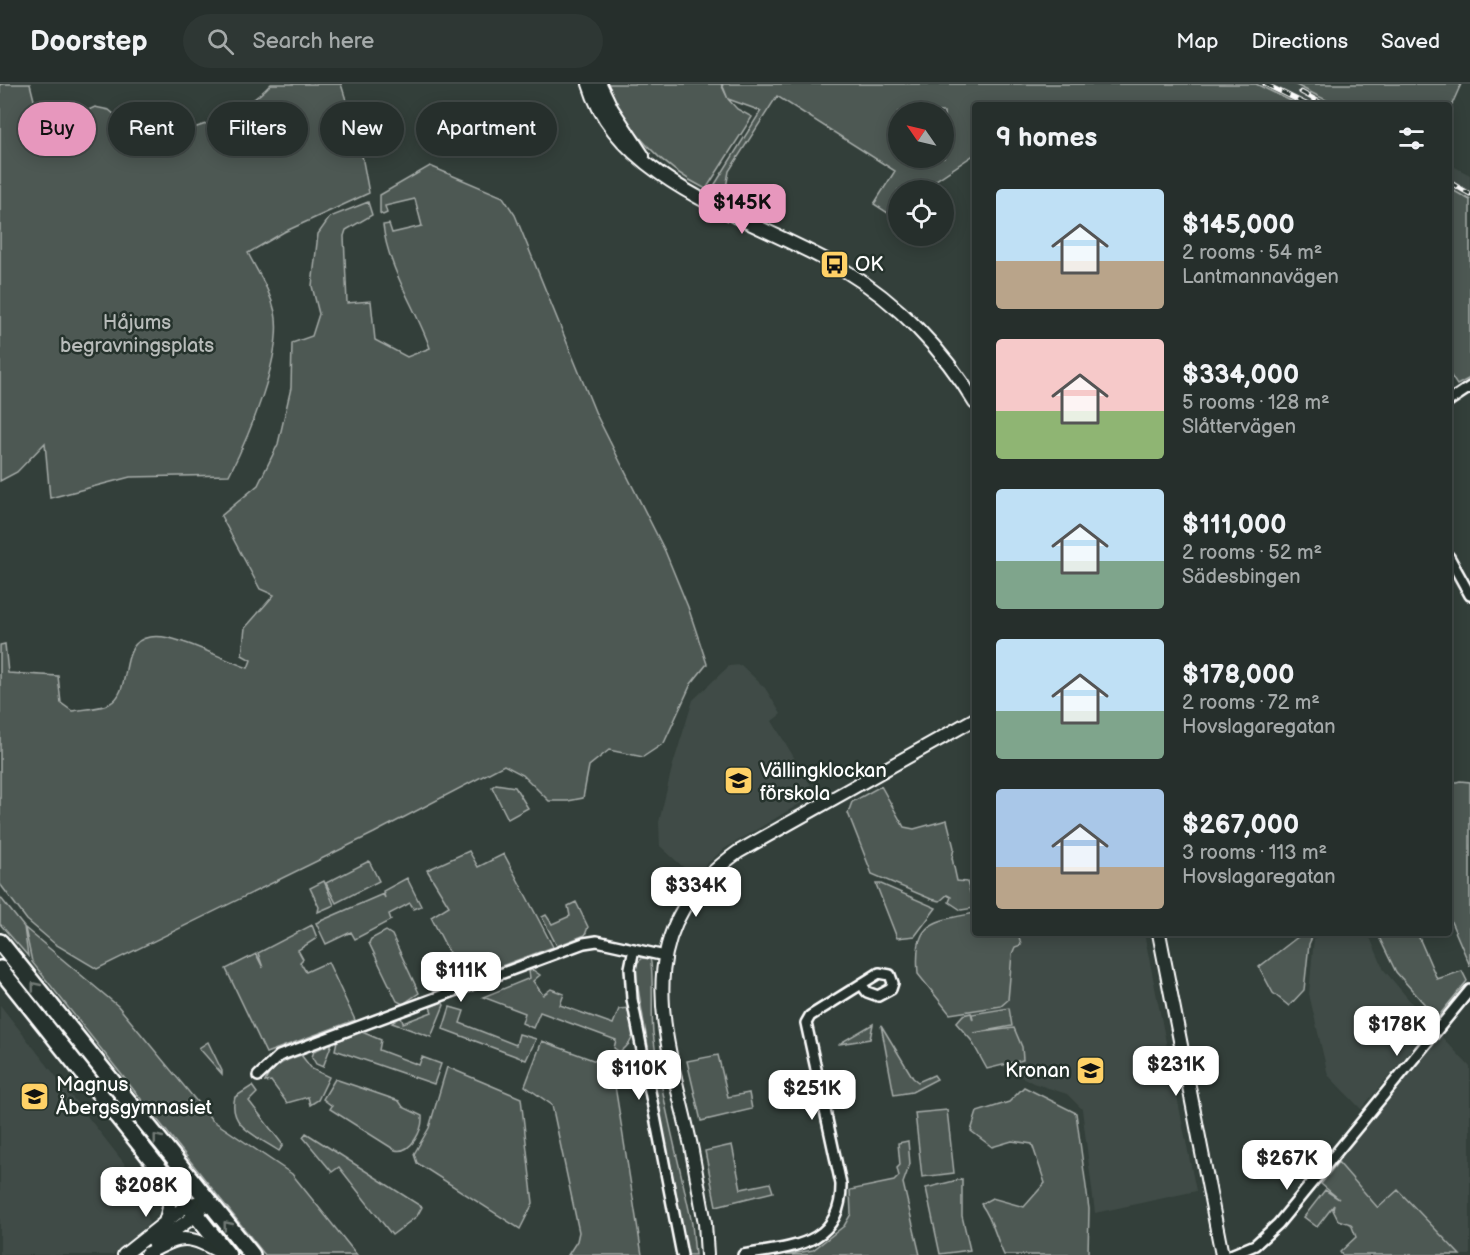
<!DOCTYPE html>
<meta charset="utf-8">
<style>
body{margin:0;font-family:"Balsamiq Sans",sans-serif;background:#2e3734;color:#f1f3f6;height:100vh;display:flex;flex-direction:column;font-size:22px;white-space:nowrap}
*{box-sizing:border-box;margin:0}
p{font-size:20px;color:#a4a9a9}
.icon{flex:none;width:33px;height:33px;fill:none;stroke:currentColor;stroke-width:2;stroke-linecap:round;stroke-linejoin:round}
.map{position:relative;flex:1;overflow:hidden}
.sheet{position:absolute;left:972px;top:18px;width:480px;height:834px;display:flex;flex-direction:column;background:#262f2c;border-radius:6px;box-shadow:0 3px 15px #0003,0 0 0 2px #424a48}
.sheet>*{flex:none}
.guide{position:absolute;left:18px;top:18px;width:570px;height:54px;display:flex;gap:12px}
.needle{width:39px;rotate:304deg}
.controls{position:absolute;left:888px;top:18px;display:grid;gap:12px}
.controls a{display:grid;place-items:center;width:66px;height:66px;border-radius:50%;background:#262f2c;box-shadow:0 3px 15px #0003,0 0 0 2px #424a48;font-size:30px}
.price{position:absolute;translate:-50% -51px;padding:0 14px;border-radius:12px;background:#fff;color:#222;font-size:20px;line-height:39px;filter:drop-shadow(0 2px 3px #0008)}
.price::after{content:'';position:absolute;left:50%;top:36px;width:18px;height:14px;margin-left:-9px;background:inherit;clip-path:polygon(0 0,100% 0,50% 100%)}
.price.on{background:#e797bd;color:#111}
ul{padding:0;list-style:none}
li{display:flex;align-items:center;gap:18px;height:150px;padding:0 24px}
li span{display:grid;place-items:center;flex:none;width:168px;height:120px;border-radius:6px;color:#555}
li>.icon{margin-inline-start:auto}
span .icon{width:72px;height:72px;fill:#fffc;stroke-width:1}
li b{font-size:26px}
h2{display:flex;justify-content:space-between;align-items:center;height:72px;padding:0 24px;font-size:26px}
.chip{padding:0 21px;border-radius:27px;background:#262f2c;box-shadow:0 3px 15px #0003,0 0 0 2px #424a48;font-size:21px;line-height:54px}
.chip.on{background:#e797bd;color:#111}
header{display:flex;align-items:center;gap:36px;box-sizing:border-box;height:84px;padding:0 30px;background:#262f2c;border-bottom:2px solid #424a48}
header strong{font-size:28px}
nav{display:flex;gap:33px;margin-inline-start:auto;font-size:21px}
.search{width:420px;height:54px;background:#2e3734;display:flex;align-items:center;gap:15px;box-sizing:border-box;padding:0 21px;border-radius:33px;color:#a4a9a9;font-size:22px}
.map>svg:first-child{display:block}
.built{fill:#404c47}
.green{fill:#4d5853;stroke:#a6aca9;stroke-width:1.5;fill-rule:evenodd}
.lines{fill:none;stroke-linecap:round;stroke-linejoin:round}
.minor-casing{stroke:#fff;stroke-width:14}
.tertiary-casing{stroke:#fff;stroke-width:16}
.trunk-casing{stroke:#fff;stroke-width:20}
.minor{stroke:#26332d;stroke-width:9}
.tertiary{stroke:#26332d;stroke-width:12}
.trunk{stroke:#26332d;stroke-width:15}
.rail-casing{stroke:#fff;stroke-width:5}
.rail{stroke:#26332d;stroke-width:3;stroke-dasharray:9;stroke-linecap:butt}
.oneway{stroke:#727a76}
.labels{text-anchor:middle;stroke-width:5;stroke-linejoin:round;paint-order:stroke}
.poi-label{font-size:20px;fill:#fff;stroke:#26332d;text-anchor:start}
.park-label{font-size:20px;fill:#b8bcba;stroke:#26332d}
</style>
<header>
<strong>Doorstep</strong>
<div class="search"><svg class="icon" aria-label="search" viewBox="0 0 24 24"><circle cx="10" cy="10" r="6"/><path d="M15 15l6 6"/></svg>Search here</div>
<nav><a>Map</a><a>Directions</a><a>Saved</a></nav>
</header>
<div class="map">
<svg width="1470" height="1171" viewBox="0 0 1470 1171">
<rect width="100%" height="100%" fill="#333f3a"/>
<filter id="ink" filterUnits="userSpaceOnUse"><feTurbulence type="fractalNoise" baseFrequency=".0167" numOctaves="2"/><feDisplacementMap in="SourceGraphic" scale="12" xChannelSelector="R" yChannelSelector="G"/><feConvolveMatrix kernelMatrix="1 2 1 2 8 2 1 2 1" color-interpolation-filters="sRGB"/></filter>
<g filter="url(#ink)">
<!-- built -->
<path class="built" d="M1256 0H1294L1336 21H1299Z
M1449 80 1470 91V116L1449 104Z
M741 581 765 604 781 630 772 637 816 710 724 765 693 792 660 762 659 738 672 684 693 616 729 582Z
M975 849H1144L1196 1107 1095 1129 1082 1025 1067 1010 1033 999 986 973 936 880Z
M1331 849H1368L1384 886 1431 942 1361 1025 1328 991 1309 910 1314 854Z
M0 921 142 1102 149 1140 112 1171H0Z
M1441 952 1470 983V1171H1460L1399 1106 1378 1124 1338 1078Z"/>
<!-- green -->
<path class="green" d="M0 0H30L45 60 53 61 49 39 69 35 95 23 109 26 135 48 149 49 150 55C193 46 240 33 271 0H341L360 61 369 109 284 148 248 169C258 189 270 206 275 228 284 270 248 354 229 391L130 393 50 414 45 359 17 388 0 397Z
M604 0H721L728 15 722 0H1256L1299 21H975V70L921 106H898L897 135 874 120 895 87 777 12 729 87 725 109 721 112 712 108V105L761 27 728 15 737 25 752 33 706 105C659 82 629 46 604 0ZM898 28H944V74H898Z
M1294 0H1461L1449 27V21H1336Z
M430 82 503 113 515 131 596 330 665 467 688 523 707 580 691 600 664 659 643 673 609 666 589 682 583 714 568 717H549L523 691 504 681 374 749 97 885 55 860 27 836 0 800V561L5 560 8 589 58 592 61 619 72 627C83 625 99 625 109 620 138 606 110 542 169 554 196 560 222 575 248 584L251 576 242 571 245 544 274 511 260 505 221 432 258 401 278 360 291 304 292 259 312 252 319 230 312 202 318 150 330 133 368 118 372 131 346 146 344 152 347 219 371 217 375 256 407 273 430 264C416 224 388 185 383 141L389 140 392 149 422 142 415 115 385 122 387 129 383 131 380 129V111Z
M1449 104 1470 116V294L1457 301 1449 289Z
M1460 697 1470 698V882L1449 833V700Z
M496 700 515 703 528 724 508 735 492 703Z
M881 702 904 743 914 745 947 736 954 764 952 774 957 797 967 798 975 824 961 826 949 818 951 813 947 811 940 817 931 815 872 790 848 729 852 718Z
M469 767 478 783 504 770 553 863 463 896 431 833 449 822 427 786Z
M369 777 379 797 336 819 326 799Z
M407 794 421 822 414 825 410 819 389 830 391 836 355 855 351 848 326 860 316 839 383 810 385 814 383 807Z
M324 797 334 821 318 828 319 823 310 804Z
M876 800H881L936 824 915 852 897 854Z
M0 813 24 843 28 872 0 840Z
M576 818 588 843 585 851 557 862 542 833 546 831 552 840 570 832 568 822Z
M975 829V849H1018L1021 861 1015 863 1012 870 1008 916 1001 922 950 930 918 890C914 837 931 838 975 829Z
M312 841 317 854 298 866 303 875 300 878 306 888 328 878 355 936 266 969 226 885 256 870 263 884 258 869Z
M25 844 118 922 212 1036 292 1090 357 1171H265L32 878Z
M386 847 392 851 419 909 403 920 397 917 369 859 371 855Z
M1303 849H1314L1309 860 1304 906 1289 922 1273 909 1259 883Z
M1377 849H1417L1437 895 1462 887 1467 897 1437 934 1396 888Z
M643 874 650 875C654 882 651 934 653 949 661 1013 679 1077 692 1140L695 1171H684L634 881Z
M533 886 540 891 533 897 543 911 551 905 564 910 560 921 613 940 619 925 630 924C634 944 638 956 620 968L614 964 616 956 540 928 533 944 522 939 525 929 483 913 530 894 529 887Z
M442 918 444 921 431 953 392 939 401 933 403 939 432 928 430 923Z
M450 923 464 927 460 939 516 961 519 950 536 955 526 976 443 945Z
M1009 924 1012 942 974 949 1014 944 1022 963 1023 976 987 985 971 956 956 939 963 931 971 929 973 936 972 930Z
M873 940 870 955 840 960 842 958Z
M881 941 913 994 918 998 934 991 937 995 912 1008 894 1011Z
M362 948 381 956 379 966 419 981 422 973 441 980 434 1000 335 966 337 957Z
M542 957 612 983 642 1171H568L577 1157 579 1148 552 1021 525 1002Z
M208 958 222 987V990L199 964Z
M332 959 323 983 316 980 312 973 314 967Z
M1171 969 1176 997 1165 995 1161 982 1164 972Z
M301 971 312 985 329 993 318 1016 310 1021 308 1013 287 1019 271 997 265 998C270 983 288 975 301 971Z
M718 971 728 1013 749 1009 752 1025 701 1037 687 977Z
M447 983 521 1014 533 1119 520 1145 417 1079 414 1070 429 1044Z
M335 995 399 1017 403 1023 422 1032C423 1046 411 1070 395 1066L330 1025 332 1022 323 1015Z
M252 1002 257 1009 249 1017 283 1061 279 1067C259 1053 227 1043 235 1013Z
M1024 1003 1076 1029 1089 1125 1088 1171H1004C995 1152 994 1138 981 1120L992 1114 1024 1123 1045 1099 1032 1060 1012 1057 992 1063 971 1047 977 1028 1009 1018Z
M947 1026 954 1089 922 1093 915 1029Z
M306 1049 422 1123 417 1132 392 1151 339 1083 332 1088 303 1053Z
M908 1057 910 1080 903 1099 920 1171H786L813 1166 844 1142 851 1130 850 1106 894 1097 899 1092 897 1084 900 1081 898 1059Z
M732 1061 741 1105 770 1099 773 1108 716 1122 705 1067Z
M1338 1078 1378 1124 1398 1106 1460 1171H1342L1340 1168 1356 1153 1351 1140 1338 1136 1333 1126 1334 1121 1317 1143 1304 1133 1325 1106 1339 1115 1321 1100Z
M962 1095V1132L970 1166 940 1170 926 1104Z"/>
<g class="lines">
<defs>
<path id="minor" d="M1449 317 1470 303
M1449 473 1470 511
M634 865 630 884 632 915 682 1171
M258 992 279 972 584 859 597 857 665 872
M743 1171C791 1163 842 1162 841 1100L806 939 810 932 879 889 890 891 893 899 891 905 878 912 867 908 862 901
M1231 1171 1255 1161 1278 1140 1470 906"/>
<path id="tertiary" d="M589 0C619 102 763 137 844 186 897 218 944 266 975 319
M600 0 612 25 643 72
M1159 849 1222 1171
M165 1138 169 1124 168 1097
M154 1161 196 1131 201 1124
M146 1170C184 1150 187 1150 225 1171
M124 1171 187 1121 207 1116
M707 1171 705 1139C700 1113 696 1088 691 1062 666 949 624 849 738 768L975 635"/>
<path id="trunk" d="M0 858 252 1171
M0 885 228 1171"/>
</defs>
<!-- minor casing -->
<use href="#minor" class="minor-casing"/>
<!-- tertiary casing -->
<use href="#tertiary" class="tertiary-casing"/>
<!-- trunk casing -->
<use href="#trunk" class="trunk-casing"/>
<!-- minor -->
<use href="#minor" class="minor"/>
<!-- tertiary -->
<use href="#tertiary" class="tertiary"/>
<!-- trunk -->
<use href="#trunk" class="trunk"/>
<defs>
<path id="rail" d="M1265 0 1308 21
M1301 8 1325 21
M1449 98 1470 110"/>
</defs>
<!-- rail casing -->
<use href="#rail" class="rail-casing"/>
<!-- rail -->
<use href="#rail" class="rail"/>
</g>
<!-- one-way arrows -->
<defs><path id="oneway-chevron" d="M-2-3.5L2.5 0L-2 3.5" fill="none" stroke-width="1.6" stroke-linecap="round" stroke-linejoin="round" transform="scale(1.5)"/></defs>
<g class="oneway">
<use href="#oneway-chevron" transform="translate(35 902) rotate(-129)"/>
<use href="#oneway-chevron" transform="translate(157 1054) rotate(-129)"/>
<use href="#oneway-chevron" transform="translate(227 1141) rotate(-129)"/>
</g>
</g>
<!-- icons -->
<defs>
<symbol id="bus-square" viewBox="-11 -11 22 22"><rect x="-9" y="-9" width="18" height="18" rx="4" fill="#ffd166" stroke="#26332d"/><path d="M-5-6H5V4H4V6H2V4H-2V6H-4V4H-5ZM-3.5-4V0h7V-4ZM-3.5 1.2v1.5H-2V1.2ZM2 1.2v1.5H3.5V1.2Z" fill="#111"/></symbol>
<symbol id="school-square" viewBox="-11 -11 22 22"><rect x="-9" y="-9" width="18" height="18" rx="4" fill="#ffd166" stroke="#26332d"/><path d="M0-5L7-2L0 1L-7-2ZM-4 1L0 2.5L4 1V4Q0 6-4 4Z" fill="#111"/></symbol>
</defs>
<g fill-rule="evenodd">
<use href="#bus-square" x="818" y="164" width="33" height="33"/>
<use href="#school-square" x="722" y="680" width="33" height="33"/>
<use href="#school-square" x="1074" y="970" width="33" height="33"/>
<use href="#school-square" x="18" y="996" width="33" height="33"/>
</g>
<g class="labels">
<!-- poi labels -->
<g class="poi-label">
<text x="855" y="187">OK</text>
<text x="760" y="693">Vällingklockan<tspan x="760" dy="23">förskola</tspan></text>
<text x="1070" y="993" text-anchor="end">Kronan</text>
<text x="56" y="1007">Magnus<tspan x="56" dy="23">Åbergsgymnasiet</tspan></text>
</g>
<!-- park labels -->
<g class="park-label">
<text x="137" y="245">Håjums<tspan x="137" dy="23">begravningsplats</tspan></text>
</g>
</g>
</svg>
<div class="controls">
<a><svg class="needle" viewBox="-14 -14 28 28"><path d="M0-13l5 13h-10z" fill="#e53935"/><path d="M0 13l5-13h-10z" fill="#a4a9a9"/></svg></a>
<a><svg class="icon" aria-label="locate" viewBox="0 0 24 24"><circle cx="12" cy="12" r="6"/><path d="M12 2v4M12 18v4M2 12h4M18 12h4"/></svg></a>
</div>
<b class="price on" style="left:742px;top:151px">$145K</b>
<b class="price" style="left:696px;top:834px">$334K</b>
<b class="price" style="left:461px;top:919px">$111K</b>
<b class="price" style="left:1397px;top:973px">$178K</b>
<b class="price" style="left:1176px;top:1013px">$231K</b>
<b class="price" style="left:639px;top:1017px">$110K</b>
<b class="price" style="left:812px;top:1037px">$251K</b>
<b class="price" style="left:1287px;top:1107px">$267K</b>
<b class="price" style="left:146px;top:1134px">$208K</b>
<div class="guide">
<a class="chip on">Buy</a>
<a class="chip">Rent</a>
<a class="chip">Filters</a>
<a class="chip">New</a>
<a class="chip">Apartment</a>
</div>
<section class="sheet">
<h2>9 homes<svg class="icon" aria-label="filters" viewBox="0 0 24 24"><path d="M4 7h16M4 17h16"/><circle cx="9" cy="7" r="2"/><circle cx="15" cy="17" r="2"/></svg></h2>
<ul>
<li><span style="background:linear-gradient(#bfe0f5 60%,#b9a48a 0)"><svg class="icon" aria-label="home" viewBox="0 0 24 24"><path d="M3 11l9-7 9 7M6 9v11h12V9"/></svg></span><div><b>$145,000</b><p>2 rooms · 54 m²</p><p>Lantmannavägen</p></div></li>
<li><span style="background:linear-gradient(#f6c9c9 60%,#8fb573 0)"><svg class="icon" aria-label="home" viewBox="0 0 24 24"><path d="M3 11l9-7 9 7M6 9v11h12V9"/></svg></span><div><b>$334,000</b><p>5 rooms · 128 m²</p><p>Slåttervägen</p></div></li>
<li><span style="background:linear-gradient(#bfe0f5 60%,#7fa58c 0)"><svg class="icon" aria-label="home" viewBox="0 0 24 24"><path d="M3 11l9-7 9 7M6 9v11h12V9"/></svg></span><div><b>$111,000</b><p>2 rooms · 52 m²</p><p>Sädesbingen</p></div></li>
<li><span style="background:linear-gradient(#bfe0f5 60%,#7fa58c 0)"><svg class="icon" aria-label="home" viewBox="0 0 24 24"><path d="M3 11l9-7 9 7M6 9v11h12V9"/></svg></span><div><b>$178,000</b><p>2 rooms · 72 m²</p><p>Hovslagaregatan</p></div></li>
<li><span style="background:linear-gradient(#a9c7e8 65%,#b9a48a 0)"><svg class="icon" aria-label="home" viewBox="0 0 24 24"><path d="M3 11l9-7 9 7M6 9v11h12V9"/></svg></span><div><b>$267,000</b><p>3 rooms · 113 m²</p><p>Hovslagaregatan</p></div></li>
</ul>
</section>
</div>
